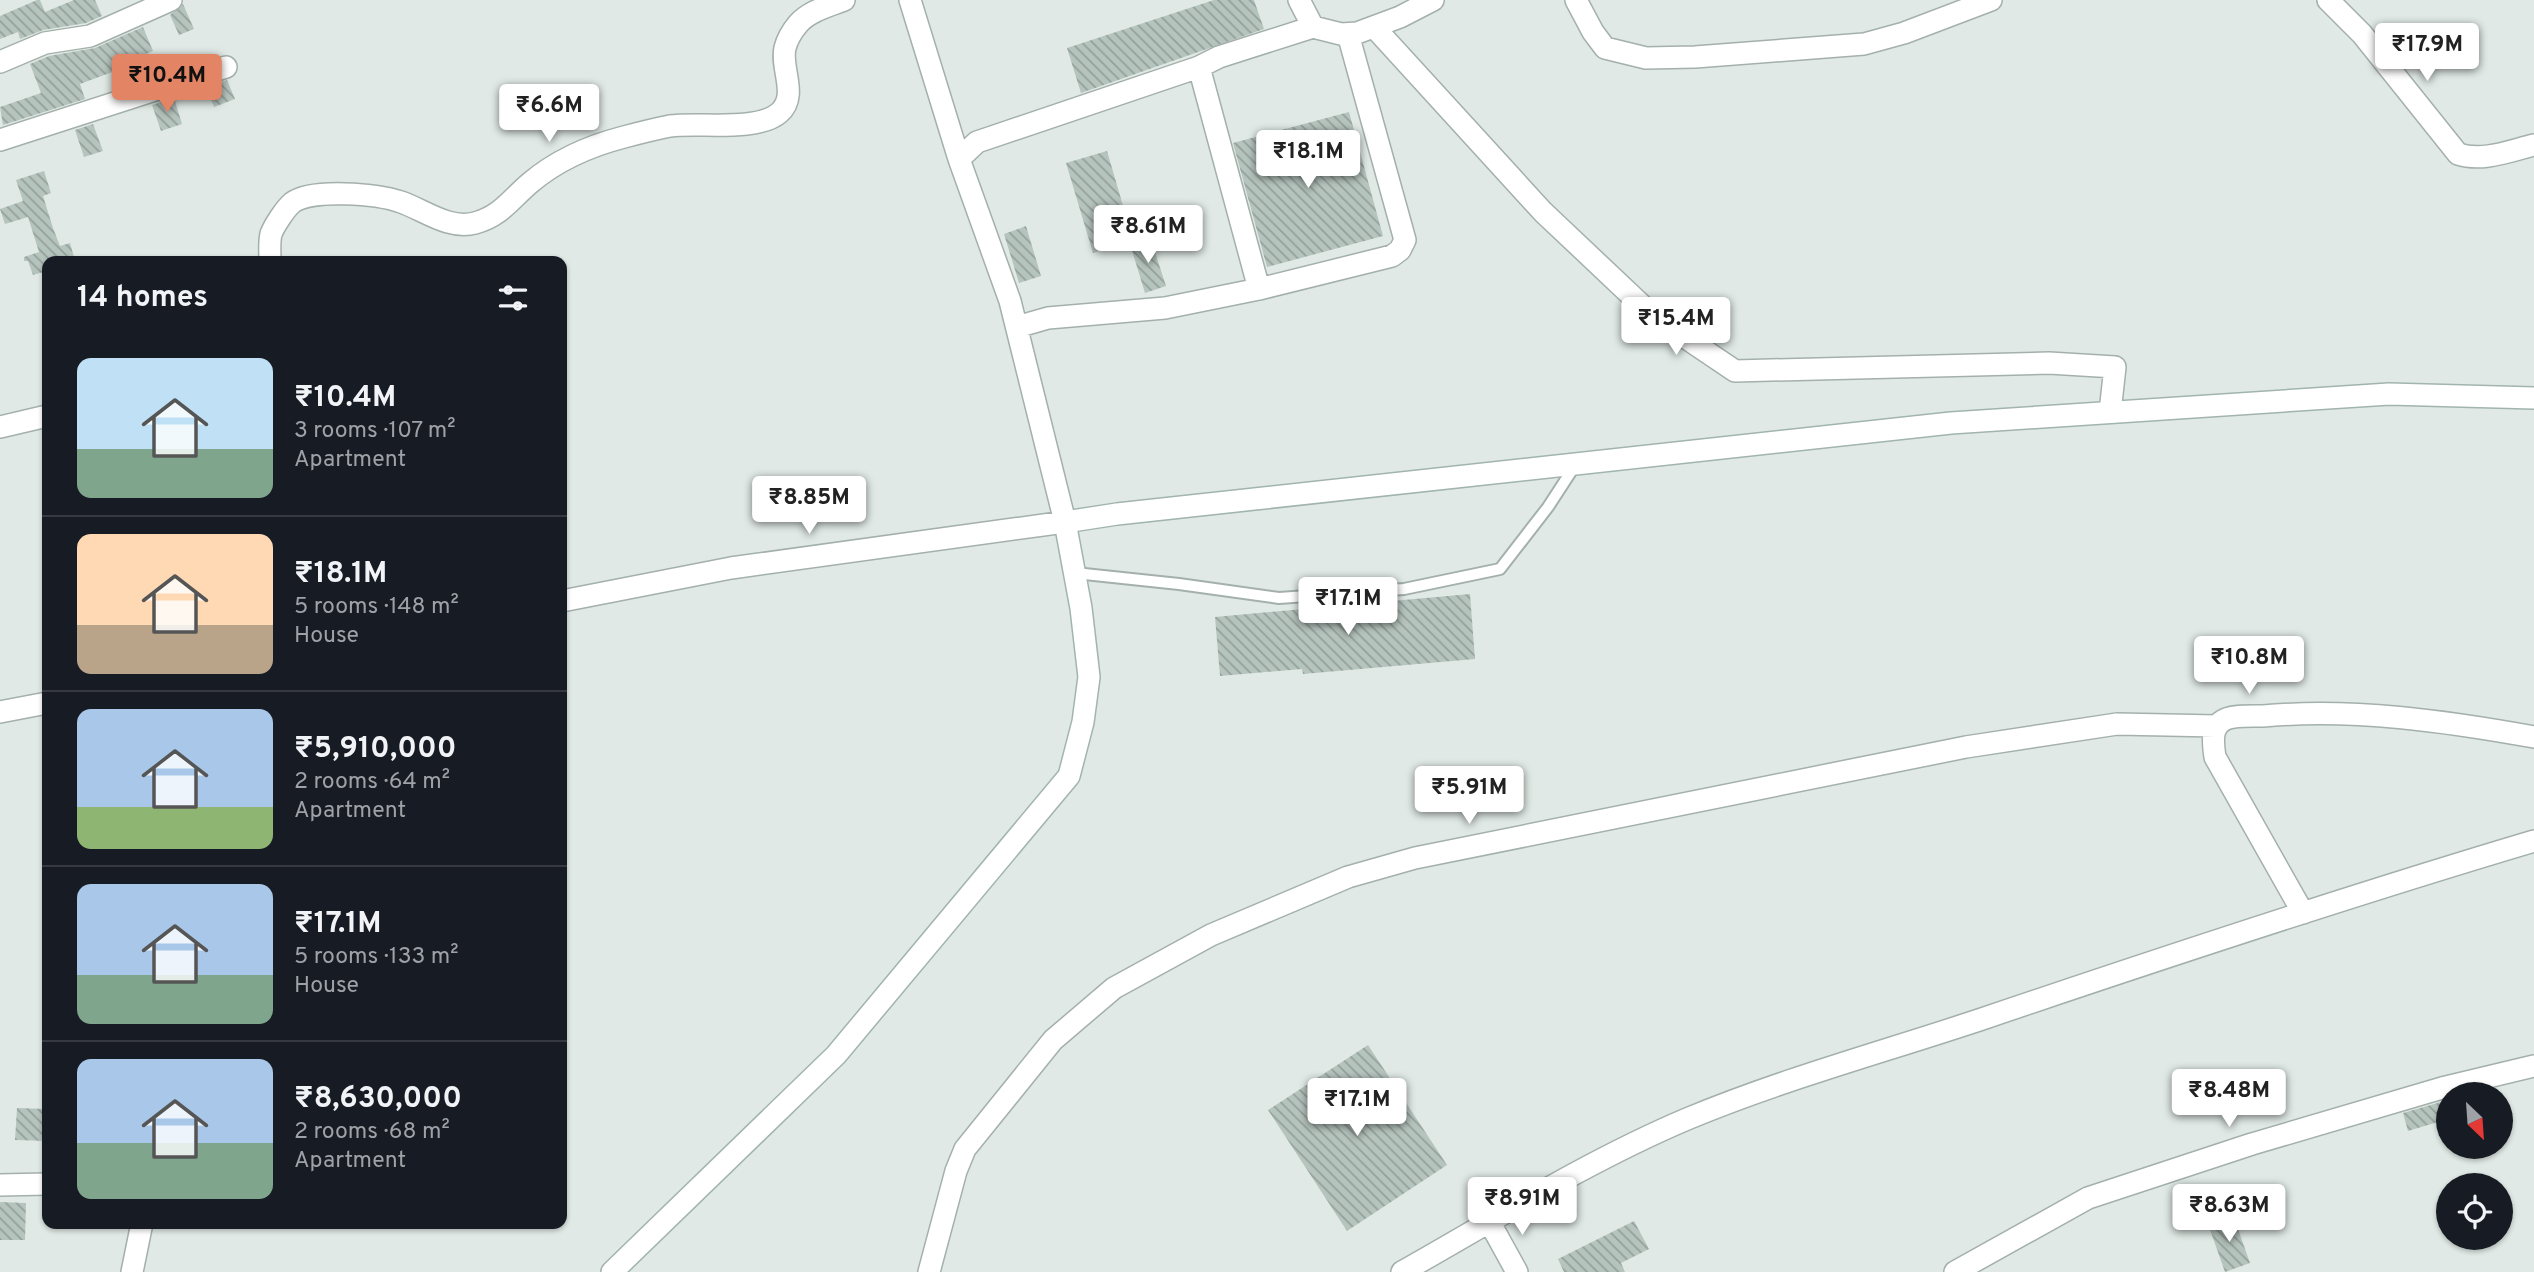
<!DOCTYPE html>
<meta charset="utf-8">
<style>
body{margin:0;font-family:Overpass,sans-serif;background:#242831;color:#f1f3f6;height:100vh;display:flex;flex-direction:column;font-size:26px;white-space:nowrap}
*{box-sizing:border-box;margin:0}
p{font-size:23px;color:#9ea1a6}
.icon{flex:none;width:38px;height:38px;fill:none;stroke:currentColor;stroke-width:2;stroke-linecap:round;stroke-linejoin:round}
.map{position:relative;flex:1;overflow:hidden}
.drawer{position:absolute;left:42px;top:256px;width:525px;height:973px;display:flex;flex-direction:column;background:#171b24;border-radius:14px;box-shadow:0 2px 5px #0004}
.drawer>*{flex:none}
.needle{width:46px;rotate:155deg}
.tools{position:absolute;left:2436px;top:1082px;display:grid;gap:14px}
.tools a{display:grid;place-items:center;width:77px;height:77px;border-radius:50%;background:#171b24;box-shadow:0 2px 5px #0004;font-size:35px}
.price{position:absolute;translate:-50% -60px;padding:0 16px;border-radius:7px;background:#fff;color:#222;font-size:23px;line-height:46px;filter:drop-shadow(0 2px 4px #0008)}
.price::after{content:'';position:absolute;left:50%;top:42px;width:21px;height:16px;margin-left:-10px;background:inherit;clip-path:polygon(0 0,100% 0,50% 100%)}
.price.active{background:#e38564;color:#111}
ul{padding:0;list-style:none}
li{display:flex;align-items:center;gap:21px;height:175px;padding:0 35px}
li+li{border-top:2px solid #363941}
li span{display:grid;place-items:center;flex:none;width:196px;height:140px;border-radius:14px;color:#555}
li>.icon{margin-inline-start:auto}
span .icon{width:84px;height:84px;fill:#fffc;stroke-width:1}
li b{font-size:30px}
h2{display:flex;justify-content:space-between;align-items:center;height:84px;padding:0 35px;font-size:30px}
.map>svg:first-child{display:block}
.building{fill:url(#building-back-hatch)}
.lines{fill:none;stroke-linecap:round;stroke-linejoin:round}
.lane-casing{stroke:#a4b0ac;stroke-width:14}
.street-casing{stroke:#a4b0ac;stroke-width:24}
.secondary-casing{stroke:#a1b4ad;stroke-width:24}
.lane{stroke:#fff;stroke-width:10}
.street{stroke:#fff;stroke-width:21}
.secondary{stroke:#fff;stroke-width:21}
</style>
<div class="map">
<svg width="2534" height="1272" viewBox="0 0 2534 1272">
<defs>
<pattern id="building-back-hatch" width="6" height="6" patternUnits="userSpaceOnUse" patternTransform="scale(1.75)"><rect width="6" height="6" fill="#b6c4be"/><path d="M-1 5l2 2M0 0l6 6M5-1l2 2" fill="none" stroke="#94a09b"/></pattern>
</defs>
<rect width="100%" height="100%" fill="#e0e9e5"/>
<!-- building -->
<path class="building" d="M37 0H40L45 12 74 0H95L102 16 86 23 43 30 20 39 18 32 0 39V16Z
M1214 0H1254L1264 29 1081 93 1067 48Z
M183 4 194 29 179 35 170 15Z
M143 27 153 51 122 64 123 68 80 84 85 99 3 125 0 107 41 93 30 64 49 56 95 48Z
M227 80 235 99 214 107 206 87Z
M174 98 182 124 161 131 152 105Z
M1349 112 1383 236 1267 267 1233 143Z
M93 124 103 151 84 157 75 130Z
M1107 151 1133 240 1093 253 1066 163Z
M44 171 51 193 43 196 53 228 60 246 70 243 75 261H47V271L33 275 28 261H24V257L39 252 28 217 5 224 0 209 23 201 16 180Z
M1026 226 1041 276 1019 283 1004 234Z
M1150 237 1166 286 1145 293 1130 244Z
M1470 594 1475 659 1303 674 1302 669 1220 676 1215 617Z
M1368 1045 1447 1165 1347 1231 1268 1110Z
M2448 1100V1119L2408 1131 2403 1113Z
M17 1108 47 1109V1141L15 1140Z
M0 1202 26 1203 25 1240H0Z
M2233 1215 2250 1263 2225 1272 2208 1224Z
M1634 1221 1649 1249 1621 1263 1625 1272H1564L1558 1259Z"/>
<g class="lines">
<defs>
<path id="lane" d="M1075 573 1179 584 1279 598 1404 589 1500 569 1548 507 1576 464"/>
<path id="street" d="M910 0 959 159
M1299 0 1313 27
M1576 0 1593 32 1605 48 1646 58 1695 57 1864 44 1904 33 1991 0
M2328 0 2362 34 2458 154C2483 162 2509 151 2534 145
M1374 27 1543 212 1652 315 1735 371 2049 363 2115 367 2110 412
M0 62 45 43 90 36 171 0
M1199 67 1259 289
M0 140 226 67
M270 261C270 253 269 242 271 234 274 226 285 209 292 203 311 188 378 194 401 202 424 210 449 230 475 223 501 216 511 199 530 183 557 160 589 146 624 137 639 133 655 129 670 126 698 122 757 132 779 113 799 96 780 68 785 48 787 40 793 30 798 24 809 11 829 6 844 0
M1017 327 1048 318 1165 308 1259 289 1392 256 1400 250 1405 240 1348 34
M0 427 47 416
M562 601 731 568 1065 522 1010 301 959 159 977 142 1199 67 1219 57 1313 27 1341 34 1357 33 1400 17 1433 0
M0 712 47 703
M2303 913 2215 757C2213 743 2210 726 2226 719 2235 715 2252 716 2263 716 2354 708 2445 721 2534 737
M0 1185 47 1184
M1490 1223 1517 1272
M132 1272 142 1223
M929 1272 956 1171 965 1149 1053 1040 1114 988 1211 935 1348 877 1415 858 1966 747 2117 724 2217 726
M1402 1272C1496 1219 1588 1161 1687 1119 1783 1079 1883 1052 1982 1019 2165 957 2349 896 2534 841
M1955 1272 2088 1198 2252 1144 2442 1088 2534 1066"/>
<path id="secondary" d="M612 1272 836 1055 1069 776 1083 722 1089 677 1081 608 1065 522 1117 514 1951 423 2389 394 2534 398"/>
</defs>
<!-- lane casing -->
<use href="#lane" class="lane-casing"/>
<!-- street casing -->
<use href="#street" class="street-casing"/>
<!-- secondary casing -->
<use href="#secondary" class="secondary-casing"/>
<!-- lane -->
<use href="#lane" class="lane"/>
<!-- street -->
<use href="#street" class="street"/>
<!-- secondary -->
<use href="#secondary" class="secondary"/>
</g>
</svg>
<div class="tools">
<a><svg class="needle" viewBox="-14 -14 28 28"><path d="M0-13l5 13h-10z" fill="#e53935"/><path d="M0 13l5-13h-10z" fill="#9ea1a6"/></svg></a>
<a><svg class="icon" aria-label="locate" viewBox="0 0 24 24"><circle cx="12" cy="12" r="6"/><path d="M12 2v4M12 18v4M2 12h4M18 12h4"/></svg></a>
</div>
<b class="price" style="left:2427px;top:83px">₹17.9M</b>
<b class="price active" style="left:167px;top:114px">₹10.4M</b>
<b class="price" style="left:549px;top:144px">₹6.6M</b>
<b class="price" style="left:1308px;top:190px">₹18.1M</b>
<b class="price" style="left:1148px;top:265px">₹8.61M</b>
<b class="price" style="left:1676px;top:357px">₹15.4M</b>
<b class="price" style="left:809px;top:536px">₹8.85M</b>
<b class="price" style="left:1348px;top:637px">₹17.1M</b>
<b class="price" style="left:2249px;top:696px">₹10.8M</b>
<b class="price" style="left:1469px;top:826px">₹5.91M</b>
<b class="price" style="left:2229px;top:1129px">₹8.48M</b>
<b class="price" style="left:1357px;top:1138px">₹17.1M</b>
<b class="price" style="left:1522px;top:1237px">₹8.91M</b>
<b class="price" style="left:2229px;top:1244px">₹8.63M</b>
<section class="drawer">
<h2>14 homes<svg class="icon" aria-label="filters" viewBox="0 0 24 24"><path d="M4 7h16M4 17h16"/><circle cx="9" cy="7" r="2"/><circle cx="15" cy="17" r="2"/></svg></h2>
<ul>
<li><span style="background:linear-gradient(#bfe0f5 65%,#7fa58c 0)"><svg class="icon" aria-label="home" viewBox="0 0 24 24"><path d="M3 11l9-7 9 7M6 9v11h12V9"/></svg></span><div><b>₹10.4M</b><p>3 rooms · 107 m²</p><p>Apartment</p></div></li>
<li><span style="background:linear-gradient(#ffd9b3 65%,#b9a48a 0)"><svg class="icon" aria-label="home" viewBox="0 0 24 24"><path d="M3 11l9-7 9 7M6 9v11h12V9"/></svg></span><div><b>₹18.1M</b><p>5 rooms · 148 m²</p><p>House</p></div></li>
<li><span style="background:linear-gradient(#a9c7e8 70%,#8fb573 0)"><svg class="icon" aria-label="home" viewBox="0 0 24 24"><path d="M3 11l9-7 9 7M6 9v11h12V9"/></svg></span><div><b>₹5,910,000</b><p>2 rooms · 64 m²</p><p>Apartment</p></div></li>
<li><span style="background:linear-gradient(#a9c7e8 65%,#7fa58c 0)"><svg class="icon" aria-label="home" viewBox="0 0 24 24"><path d="M3 11l9-7 9 7M6 9v11h12V9"/></svg></span><div><b>₹17.1M</b><p>5 rooms · 133 m²</p><p>House</p></div></li>
<li><span style="background:linear-gradient(#a9c7e8 60%,#7fa58c 0)"><svg class="icon" aria-label="home" viewBox="0 0 24 24"><path d="M3 11l9-7 9 7M6 9v11h12V9"/></svg></span><div><b>₹8,630,000</b><p>2 rooms · 68 m²</p><p>Apartment</p></div></li>
</ul>
</section>
</div>
